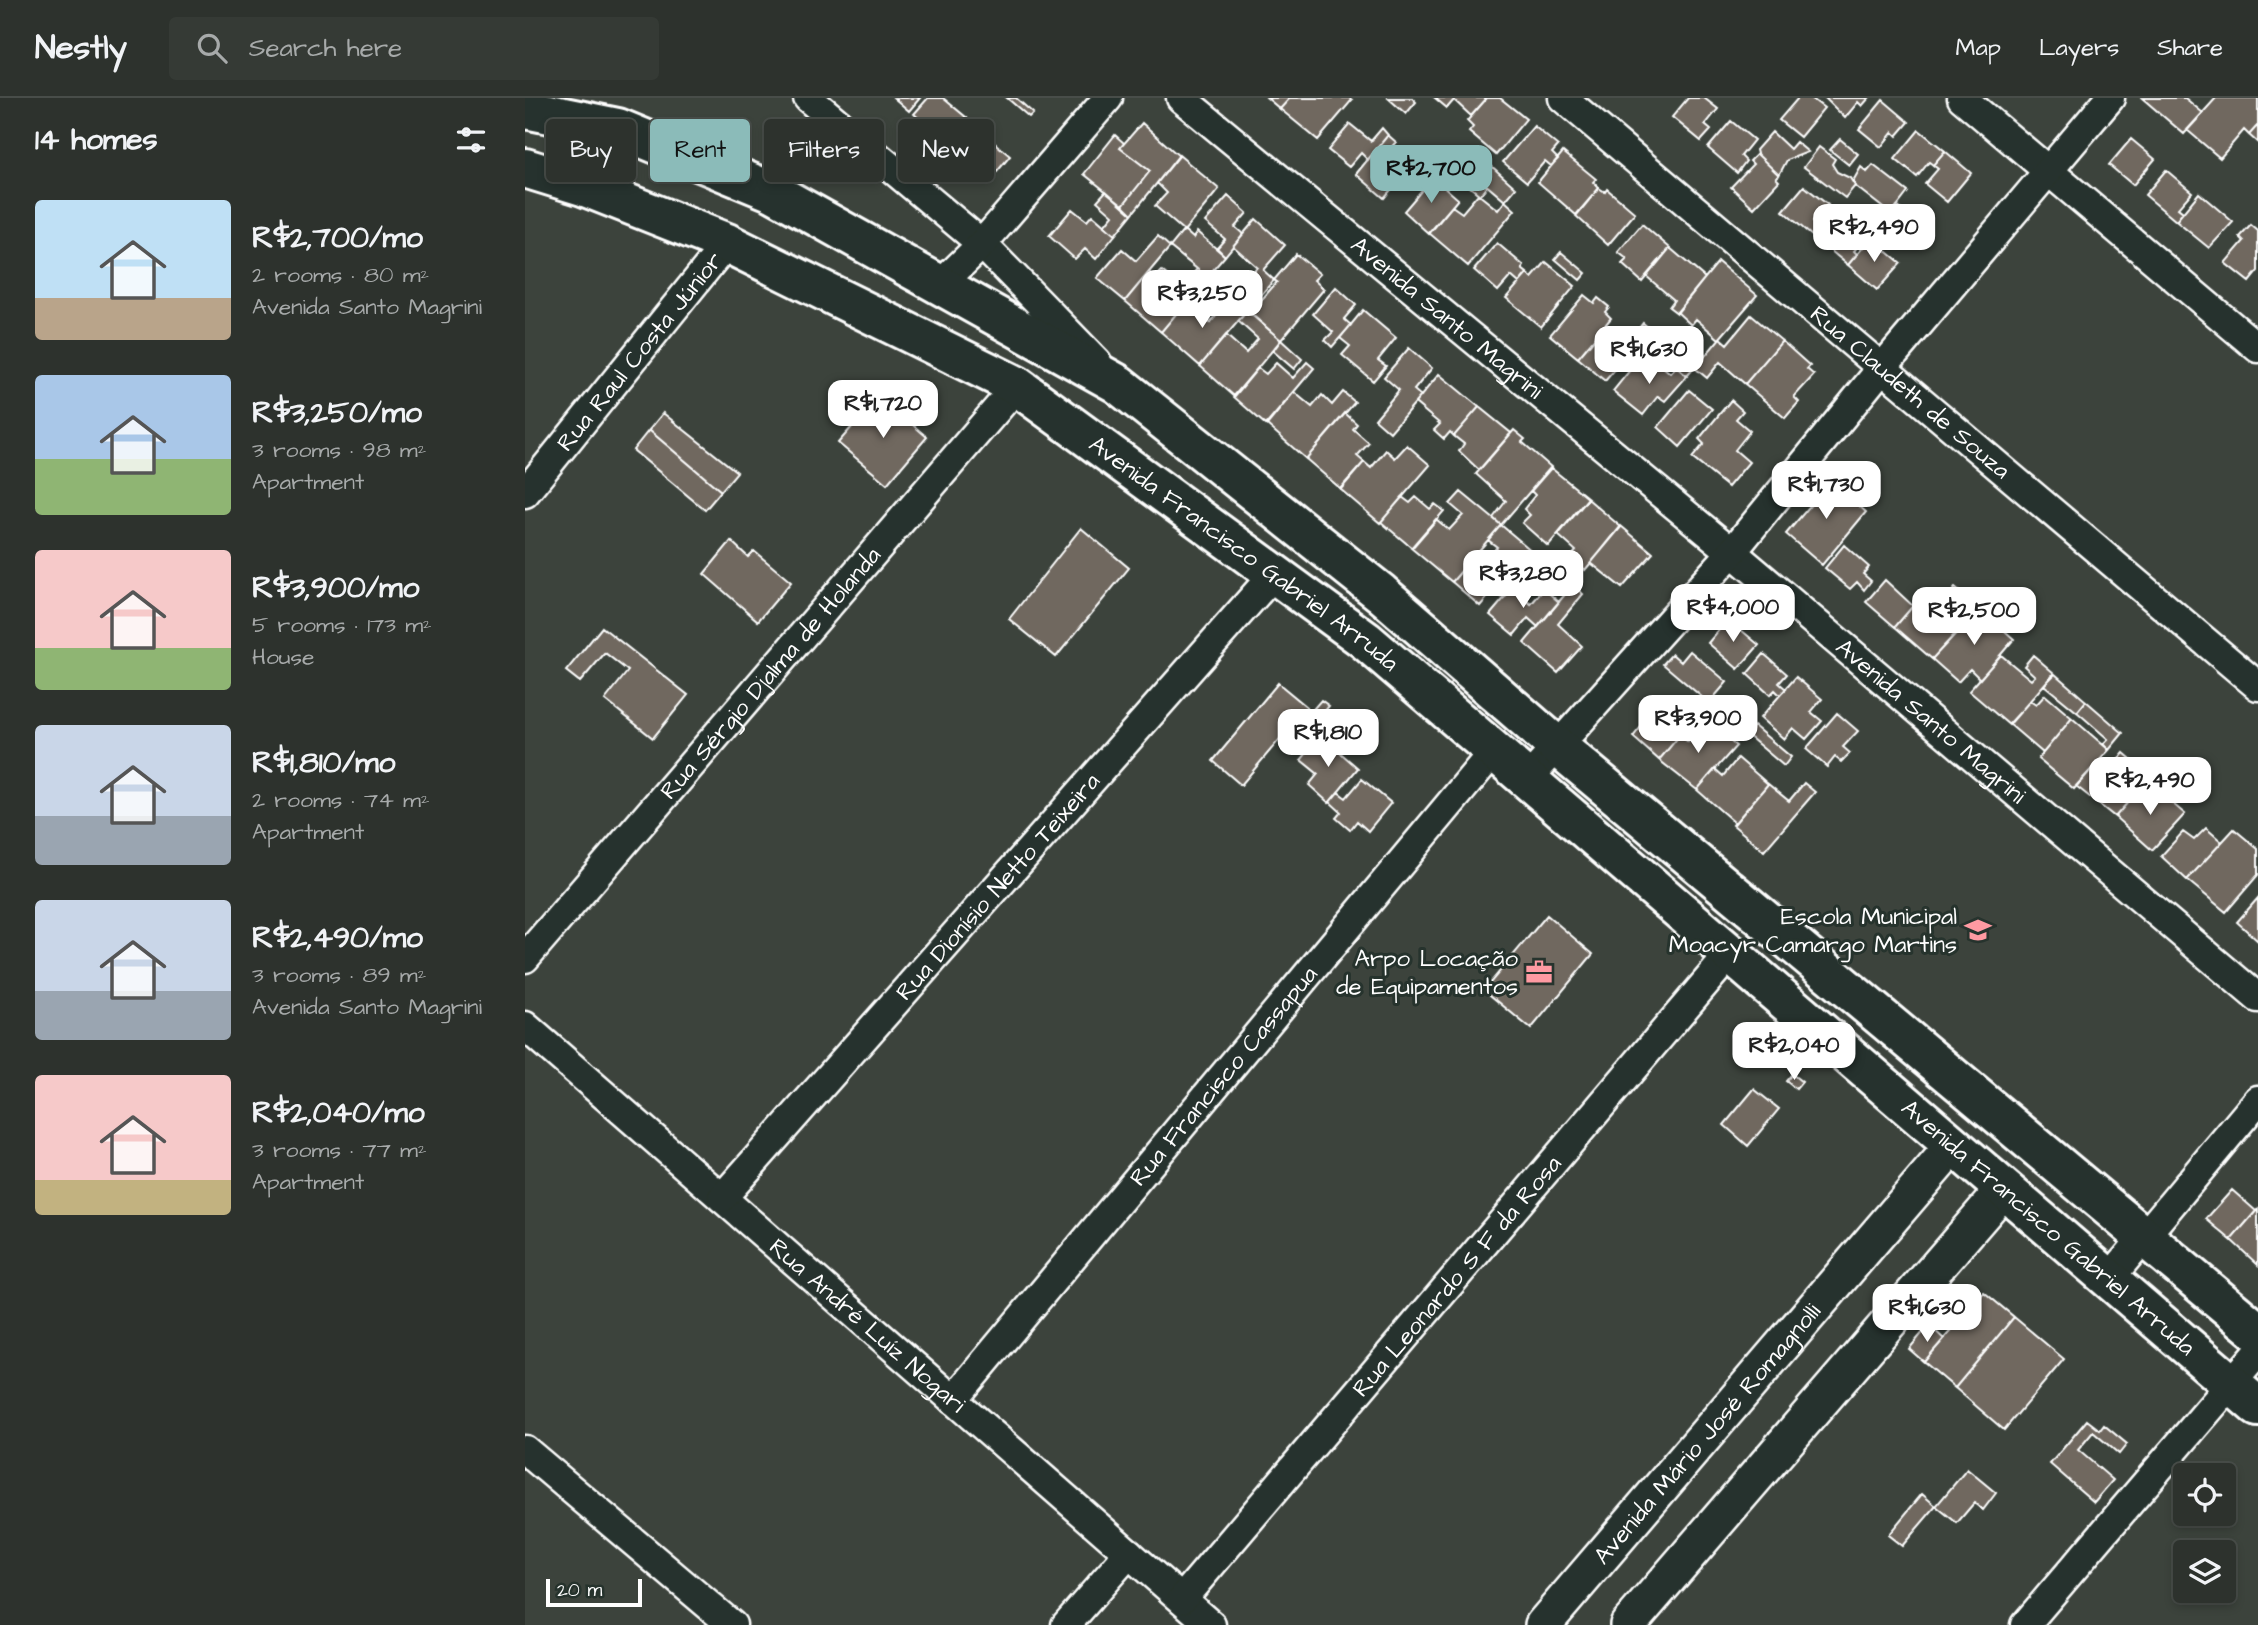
<!DOCTYPE html>
<meta charset="utf-8">
<style>
body{margin:0;font-family:"Architects Daughter",sans-serif;background:#353a35;color:#f1f3f6;height:100vh;display:flex;flex-direction:column;font-size:26px;white-space:nowrap}
*{box-sizing:border-box;margin:0}
p{font-size:23px;color:#a7aaaa}
.icon{flex:none;width:38px;height:38px;fill:none;stroke:currentColor;stroke-width:2;stroke-linecap:round;stroke-linejoin:round}
.map{position:relative;flex:1;overflow:hidden}
.panel{display:flex;flex-direction:column;background:#2d322d;width:525px}
.panel>*{flex:none}
.guide{position:absolute;left:21px;top:21px;width:665px;height:63px;display:flex;gap:14px}
.fabs{position:absolute;left:1648px;top:1365px;display:grid;gap:14px}
.fabs a{display:grid;place-items:center;width:63px;height:63px;border-radius:7px;background:#2d322d;box-shadow:0 4px 10px #0003,0 0 0 2px #484d49;font-size:35px}
.scale{position:absolute;left:21px;bottom:18px;width:96px;box-sizing:border-box;padding-left:7px;border:4px solid #fff;border-top:0;font-size:19px;line-height:24px;white-space:nowrap;color:#fff;-webkit-text-stroke:5px #26332d;paint-order:stroke}
.price{position:absolute;translate:-50% -60px;padding:0 16px;border-radius:14px;background:#fff;color:#222;font-size:23px;line-height:46px;filter:drop-shadow(0 2px 4px #0008)}
.price::after{content:'';position:absolute;left:50%;top:42px;width:21px;height:16px;margin-left:-10px;background:inherit;clip-path:polygon(0 0,100% 0,50% 100%)}
.price.selected{background:#8bbbb9;color:#111}
ul{padding:0;list-style:none}
li{display:flex;align-items:center;gap:21px;height:175px;padding:0 35px}
li span{display:grid;place-items:center;flex:none;width:196px;height:140px;border-radius:7px;color:#555}
li>.icon{margin-inline-start:auto}
span .icon{width:84px;height:84px;fill:#fffc;stroke-width:1}
li b{font-size:30px}
h2{display:flex;justify-content:space-between;align-items:center;height:84px;padding:0 35px;font-size:30px}
.chip{padding:0 24px;border-radius:7px;background:#2d322d;box-shadow:0 4px 10px #0003,0 0 0 2px #484d49;font-size:24px;line-height:63px}
.chip.selected{background:#8bbbb9;color:#111}
header{display:flex;align-items:center;gap:42px;box-sizing:border-box;height:98px;padding:0 35px;background:#2d322d;border-bottom:2px solid #484d49}
header strong{font-size:33px}
nav{display:flex;gap:38px;margin-inline-start:auto;font-size:24px}
.search{width:490px;height:63px;background:#353a35;display:flex;align-items:center;gap:18px;box-sizing:border-box;padding:0 24px;border-radius:7px;color:#a7aaaa;font-size:26px}
main{display:flex;flex:1;min-height:0}
.map>svg:first-child{display:block}
.building{fill:#70685f;stroke:#fff;stroke-width:2}
.lines{fill:none;stroke-linecap:round;stroke-linejoin:round}
.minor-casing{stroke:#fff;stroke-width:33}
.tertiary-casing{stroke:#fff;stroke-width:40}
.secondary-casing{stroke:#fff;stroke-width:44}
.minor{stroke:#26332d;stroke-width:28}
.tertiary{stroke:#26332d;stroke-width:35}
.secondary{stroke:#26332d;stroke-width:38}
.labels{text-anchor:middle;stroke-width:6;stroke-linejoin:round;paint-order:stroke}
.street-label{font-size:24px;fill:#fff;stroke:#26332d}
.poi-label{font-size:24px;fill:#fff;stroke:#26332d;text-anchor:end}
</style>
<header>
<strong>Nestly</strong>
<div class="search"><svg class="icon" aria-label="search" viewBox="0 0 24 24"><circle cx="10" cy="10" r="6"/><path d="M15 15l6 6"/></svg>Search here</div>
<nav><a>Map</a><a>Layers</a><a>Share</a></nav>
</header>
<main>
<section class="panel">
<h2>14 homes<svg class="icon" aria-label="filters" viewBox="0 0 24 24"><path d="M4 7h16M4 17h16"/><circle cx="9" cy="7" r="2"/><circle cx="15" cy="17" r="2"/></svg></h2>
<ul>
<li><span style="background:linear-gradient(#bfe0f5 70%,#b9a48a 0)"><svg class="icon" aria-label="home" viewBox="0 0 24 24"><path d="M3 11l9-7 9 7M6 9v11h12V9"/></svg></span><div><b>R$2,700/mo</b><p>2 rooms · 80 m²</p><p>Avenida Santo Magrini</p></div></li>
<li><span style="background:linear-gradient(#a9c7e8 60%,#8fb573 0)"><svg class="icon" aria-label="home" viewBox="0 0 24 24"><path d="M3 11l9-7 9 7M6 9v11h12V9"/></svg></span><div><b>R$3,250/mo</b><p>3 rooms · 98 m²</p><p>Apartment</p></div></li>
<li><span style="background:linear-gradient(#f6c9c9 70%,#8fb573 0)"><svg class="icon" aria-label="home" viewBox="0 0 24 24"><path d="M3 11l9-7 9 7M6 9v11h12V9"/></svg></span><div><b>R$3,900/mo</b><p>5 rooms · 173 m²</p><p>House</p></div></li>
<li><span style="background:linear-gradient(#c9d6e8 65%,#9aa5b1 0)"><svg class="icon" aria-label="home" viewBox="0 0 24 24"><path d="M3 11l9-7 9 7M6 9v11h12V9"/></svg></span><div><b>R$1,810/mo</b><p>2 rooms · 74 m²</p><p>Apartment</p></div></li>
<li><span style="background:linear-gradient(#c9d6e8 65%,#9aa5b1 0)"><svg class="icon" aria-label="home" viewBox="0 0 24 24"><path d="M3 11l9-7 9 7M6 9v11h12V9"/></svg></span><div><b>R$2,490/mo</b><p>3 rooms · 89 m²</p><p>Avenida Santo Magrini</p></div></li>
<li><span style="background:linear-gradient(#f6c9c9 75%,#c2b280 0)"><svg class="icon" aria-label="home" viewBox="0 0 24 24"><path d="M3 11l9-7 9 7M6 9v11h12V9"/></svg></span><div><b>R$2,040/mo</b><p>3 rooms · 77 m²</p><p>Apartment</p></div></li>
</ul>
</section>
<div class="map">
<svg width="1733" height="1527" viewBox="0 0 1733 1527">
<rect width="100%" height="100%" fill="#3c433c"/>
<filter id="ink" filterUnits="userSpaceOnUse"><feTurbulence type="fractalNoise" baseFrequency=".0143" numOctaves="2"/><feDisplacementMap in="SourceGraphic" scale="14" xChannelSelector="R" yChannelSelector="G"/><feConvolveMatrix kernelMatrix="1 2 1 2 8 2 1 2 1" color-interpolation-filters="sRGB"/></filter>
<g filter="url(#ink)">
<!-- building -->
<path class="building" d="M369 0H395L384 13Z
M403 0H418L442 20 422 44 389 16Z
M482 0H491L508 15 504 19Z
M742 0H765L755 11Z
M765 0H824L827 2 793 42 755 11Z
M863 0H887L891 4 881 16Z
M910 0H962L946 18 929 2 922 10Z
M962 0H975L1001 21 971 57 944 34 948 29 942 23Z
M1163 0H1179L1193 11 1180 27 1186 32 1176 43 1147 19Z
M1273 0H1286L1299 10 1275 39 1254 22Z
M1300 0H1344L1337 8 1333 4 1320 20Z
M1617 0H1660L1678 15 1659 36Z
M1691 0H1733V27L1724 37 1719 32 1695 60 1662 32Z
M1358 2 1384 24 1372 38 1368 34 1356 49 1334 31Z
M1206 23 1229 42 1216 58 1221 63 1212 75 1183 50Z
M617 25 654 58 607 116 598 107 625 73 595 50Z
M825 26 846 43 857 30 863 37 843 62 836 55 824 69 803 52Z
M1733 27V45L1724 37Z
M1009 28 1033 48 1027 55 1033 61 1026 68 1020 63 1002 84 978 64Z
M452 30 485 58 466 81 432 53Z
M1394 32 1420 53 1408 67 1404 64 1392 79 1370 61Z
M1247 34 1265 51 1271 44 1283 54 1262 62 1254 77 1232 56 1231 52Z
M590 37 599 45 595 50 625 73 598 107 559 76Z
M863 37 871 44 860 56 881 74 859 100 831 76Z
M1315 41 1333 56 1324 67 1305 52Z
M1606 41 1630 61 1608 87 1584 67Z
M1294 49 1310 61 1307 66 1312 74 1325 80 1330 88 1320 100 1279 69Z
M1420 53 1446 75 1422 104 1400 86 1413 71 1408 67Z
M1038 54 1071 81 1068 84 1074 90 1051 117 1013 84Z
M1232 56 1254 77 1251 80 1254 83 1229 110 1206 89 1228 66 1225 63Z
M654 57 694 91 659 133 630 108 642 95 632 85Z
M963 65 991 90 980 103 952 79Z
M1348 67 1383 94 1366 116 1330 88 1328 83 1336 69 1342 74Z
M1641 72 1667 94 1653 110 1658 114 1651 123 1620 97Z
M908 79 933 101 904 136 879 113Z
M951 79 962 88 955 97 944 88Z
M1279 88 1303 107 1288 124 1295 130 1287 138 1258 113Z
M1074 90 1080 94 1082 91 1110 115 1083 147 1051 118Z
M581 93 607 116 590 137 579 128 588 117 572 103Z
M1674 95 1708 124 1684 150 1651 123Z
M953 96 973 112 980 103 990 112 943 168 904 135 927 108 937 115Z
M703 98 722 115 710 129 718 136 700 158 692 150 700 141 680 124Z
M1372 108 1397 129 1381 148 1357 127Z
M547 111 562 123 567 117 590 137 571 161 560 151 550 161 524 138Z
M1318 115 1343 136 1329 153 1332 156 1323 167 1294 143Z
M731 121 760 147 738 172 749 182 722 213 707 200 732 169 708 148Z
M1117 126 1145 150 1117 184 1097 166 1102 161 1093 154Z
M1726 127 1733 133V173L1724 184 1700 165 1719 143 1715 139Z
M659 132 668 140 672 134 700 158 682 179 645 149Z
M633 138 645 149 600 203 572 180 597 151 611 163Z
M1346 140 1376 165 1352 192 1323 167Z
M972 145 999 168 997 171 1002 175 994 185 986 178 973 193 949 172Z
M1145 150 1180 180 1152 215 1144 209 1149 202 1121 178Z
M1036 154 1061 175 1055 182 1030 161Z
M771 156 795 176 789 182 799 191 756 242 725 215 752 184 749 182Z
M1021 164 1050 188 1016 229 981 200 1002 176 1007 180Z
M1193 164 1232 197 1194 241 1171 221 1166 227 1152 214Z
M672 171 682 179 636 234 600 203 624 174 630 180 637 173 656 189Z
M811 189 831 207 819 221 826 227 807 249 800 242 808 234 788 216Z
M1059 197 1069 205 1073 200 1084 209 1080 214 1086 220 1053 260 1025 237Z
M707 200 722 213 675 268 636 234 661 204 685 225Z
M838 212 871 240 853 262 861 268 848 283 817 257 825 248 815 240Z
M722 213 756 242 709 298 675 268 701 237 721 255 733 241 713 223Z
M1226 217 1257 243 1220 286 1195 264 1182 280 1170 270 1195 240 1202 246Z
M1118 225 1133 238 1125 248 1110 235Z
M1089 232 1109 249 1080 283 1053 260 1075 234 1083 240Z
M1132 239 1169 270 1162 278 1125 247Z
M756 242 777 261 769 271 748 253Z
M1257 243 1285 268 1282 271 1289 277 1269 299 1274 304 1260 320 1220 286Z
M884 250 907 270 889 292 896 298 865 334 850 321 874 292 859 279Z
M1130 262 1145 275 1151 269 1162 278 1140 303 1133 298 1118 317 1088 293 1109 267 1119 274Z
M782 264 789 270 741 327 709 299 733 270 741 276 751 265 768 280Z
M914 276 954 309 929 338 925 334 919 341 909 332 915 326 890 305Z
M1164 292 1187 311 1155 349 1133 329Z
M769 294 787 309 797 297 807 307 818 294 830 304 781 361 742 327Z
M354 298 402 339 362 386 313 345Z
M1206 302 1218 313 1211 321 1225 333 1210 352 1224 364 1203 389 1167 360 1179 346 1174 341Z
M954 309 986 335 954 372 934 353 939 346 929 338Z
M138 315 212 374 196 393 124 332Z
M820 315 832 326 828 331 844 345 832 358 839 364 816 391 781 361Z
M124 332 196 393 180 412 108 352Z
M989 332 1000 341 997 344 1026 369 976 427 968 420 981 403 951 376Z
M882 347 905 367 855 425 815 391 839 364 846 370 861 352 870 360Z
M1026 370 1063 400 1023 448 997 425 1005 417 999 411 1010 397 1006 393Z
M1299 377 1341 414 1297 467 1261 436 1295 396 1289 391Z
M936 394 976 427 927 484 886 450 911 421 924 432 938 417 925 406Z
M877 399 885 405 891 399 905 411 910 406 919 413 887 450 856 424Z
M1063 401 1096 429 1060 472 1046 459 1051 453 1033 437Z
M976 427 1014 459 979 501 968 493 955 508 927 484 949 458 958 465 972 449 963 442Z
M1096 428 1128 455 1097 490 1066 465Z
M556 430 604 470 531 559 484 521Z
M206 443 223 459 229 453 266 484 233 523 179 476Z
M1319 447 1344 469 1338 476 1346 483 1339 492 1332 484 1325 491 1300 470Z
M1360 482 1388 508 1370 529 1341 504Z
M1048 487 1058 496 1033 526 1057 548 1033 575 999 545Z
M1430 490 1453 510 1444 520 1422 500Z
M987 491 1006 506 1019 491 1034 504 1013 529 1003 520 989 537 965 517Z
M1398 496 1437 529 1407 561 1370 529Z
M1454 510 1489 541 1455 581 1445 571 1433 584 1407 561Z
M1203 521 1234 547 1213 571 1183 545Z
M77 529 163 597 128 640 80 602 103 573 80 555 55 584 41 573Z
M1165 553 1202 584 1184 605 1138 566 1147 556 1156 564Z
M1239 556 1262 576 1254 585 1261 591 1255 597 1250 592 1245 597 1222 576Z
M1476 557 1506 582 1510 578 1499 568 1508 557 1529 575 1484 627 1444 593Z
M1530 576 1561 603 1552 614 1519 587Z
M1271 579 1297 601 1286 614 1297 623 1281 641 1268 630 1259 641 1235 620Z
M753 585 782 609 716 687 688 663Z
M1520 597 1547 620 1518 655 1484 626 1505 603 1511 607Z
M796 602 804 608 785 631 777 624Z
M1561 603 1598 635 1584 652 1578 646 1583 641 1552 614Z
M1128 614 1155 637 1134 662 1108 639Z
M1312 615 1333 633 1318 649 1325 655 1316 664 1310 659 1302 669 1281 651Z
M1547 620 1584 652 1549 691 1513 661Z
M1181 623 1211 648 1172 692 1134 662 1155 637 1163 644Z
M1229 628 1266 659 1259 668 1221 636Z
M796 638 833 670 804 705 784 687 793 676 776 662Z
M1599 655 1626 678 1590 719 1551 688 1572 665 1583 674Z
M1213 660 1243 686 1210 725 1172 692 1190 671 1198 678Z
M837 681 866 705 843 733 832 723 825 732 811 720 816 714 805 704 813 694 821 700Z
M1279 685 1290 694 1239 753 1208 727 1243 686 1264 703Z
M1628 689 1660 716 1627 752 1590 719 1610 696 1617 702Z
M1681 730 1697 744 1662 782 1636 758 1658 734 1669 742Z
M1709 731 1733 751V777L1701 814 1662 782Z
M1733 800V843L1712 824Z
M1022 817 1068 856 1006 931 959 892Z
M1267 976 1277 984 1271 991 1261 983Z
M1229 991 1254 1011 1223 1048 1199 1027Z
M1707 1092 1731 1113 1706 1142 1681 1121Z
M1733 1111V1167L1706 1142Z
M1459 1194 1489 1219 1430 1290 1399 1264Z
M1489 1219 1539 1261 1479 1332 1430 1290Z
M1404 1227 1419 1241 1399 1264 1384 1251Z
M1562 1322 1575 1332 1579 1327 1602 1346 1594 1356 1568 1334 1553 1352 1588 1382 1569 1404 1525 1366Z
M1442 1371 1471 1395 1458 1412 1449 1405 1432 1425 1411 1408Z
M1397 1396 1411 1408 1377 1448 1363 1437Z"/>
<g class="lines">
<defs>
<g id="minor">
<path d="M283 0 457 146 572 264"/>
<path id="s1" d="M656 0 1207 454 1733 900"/>
<path id="s2" d="M1038 0 1733 588"/>
<path d="M1437 0 1733 250"/>
<path d="M415 187 457 146 583 0"/>
<path id="s3" d="M0 395 202 145"/>
<path d="M1002 682 1207 454 1356 271 1585 0"/>
<path id="s4" d="M0 860 492 288"/>
<path id="s5" d="M0 928 686 1527"/>
<path id="s6" d="M197 1100 749 476"/>
<path d="M1584 1181 1733 1002"/>
<path id="s7" d="M428 1302 969 653"/>
<path d="M0 1352 207 1527"/>
<path id="s8" d="M657 1501 1205 856"/>
<path d="M541 1527 604 1455"/>
<path d="M1500 1527 1733 1254"/>
</g>
<g id="tertiary">
<path id="s9" d="M1018 1527 1428 1048"/>
<path d="M1103 1527 1479 1091"/>
</g>
<g id="secondary">
<path d="M0 11 93 30 248 94 593 286 856 495 1033 649 1733 1234"/>
<path id="s10" d="M0 70 58 88 202 145 492 288 840 542 1733 1309"/>
</g>
</defs>
<!-- minor casing -->
<use href="#minor" class="minor-casing"/>
<!-- tertiary casing -->
<use href="#tertiary" class="tertiary-casing"/>
<!-- secondary casing -->
<use href="#secondary" class="secondary-casing"/>
<!-- minor -->
<use href="#minor" class="minor"/>
<!-- tertiary -->
<use href="#tertiary" class="tertiary"/>
<!-- secondary -->
<use href="#secondary" class="secondary"/>
</g>
</g>
<!-- icons -->
<defs>
<symbol id="school-bare" viewBox="-9 -9 18 18"><path d="M0-5L7-2L0 1L-7-2ZM-4 1L0 2.5L4 1V4Q0 6-4 4Z" fill="#ff9aa2" stroke="#26332d" stroke-width="2.5" paint-order="stroke"/></symbol>
<symbol id="office-bare" viewBox="-9 -9 18 18"><path d="M-6-3h4V-5.5h4V-3h4V5H-6ZM-1-4.5V-3h2v-1.5ZM-6 0V1H6V0Z" fill="#ff9aa2" stroke="#26332d" stroke-width="2.5" paint-order="stroke"/></symbol>
</defs>
<g fill-rule="evenodd">
<use href="#school-bare" x="1434" y="813" width="38" height="38"/>
<use href="#office-bare" x="995" y="855" width="38" height="38"/>
</g>
<g class="labels">
<!-- street labels -->
<g class="street-label">
<text dy="8" stroke="none"><textPath href="#s1" startOffset="345">Avenida Santo Magrini</textPath></text>
<text dy="8" stroke="none"><textPath href="#s3" startOffset="182">Rua Raul Costa Júnior</textPath></text>
<text dy="8" stroke="none"><textPath href="#s2" startOffset="455">Rua Claudeth de Souza</textPath></text>
<text dy="8" stroke="none"><textPath href="#s10" startOffset="821">Avenida Francisco Gabriel Arruda</textPath></text>
<text dy="8" stroke="none"><textPath href="#s4" startOffset="376">Rua Sérgio Djalma de Holanda</textPath></text>
<text dy="8" stroke="none"><textPath href="#s1" startOffset="975">Avenida Santo Magrini</textPath></text>
<text dy="8" stroke="none"><textPath href="#s6" startOffset="416">Rua Dionísio Netto Teixeira</textPath></text>
<text dy="8" stroke="none"><textPath href="#s7" startOffset="422">Rua Francisco Cassapua</textPath></text>
<text dy="8" stroke="none"><textPath href="#s10" startOffset="1871">Avenida Francisco Gabriel Arruda</textPath></text>
<text dy="8" stroke="none"><textPath href="#s8" startOffset="424">Rua Leonardo S F da Rosa</textPath></text>
<text dy="8" stroke="none"><textPath href="#s5" startOffset="455">Rua André Luíz Nogari</textPath></text>
<text dy="8" stroke="none"><textPath href="#s9" startOffset="252">Avenida Mário José Romagnolli</textPath></text>
</g>
<!-- poi labels -->
<g class="poi-label">
<text x="1432" y="826">Escola Municipal<tspan x="1432" dy="28">Moacyr Camargo Martins</tspan></text>
<text x="993" y="868">Arpo Locação<tspan x="993" dy="28">de Equipamentos</tspan></text>
</g>
</g>
</svg>
<div class="fabs">
<a><svg class="icon" aria-label="locate" viewBox="0 0 24 24"><circle cx="12" cy="12" r="6"/><path d="M12 2v4M12 18v4M2 12h4M18 12h4"/></svg></a>
<a><svg class="icon" aria-label="layers" viewBox="0 0 24 24"><path d="M12 4l9 5-9 5-9-5zM3 14l9 5 9-5"/></svg></a>
</div>
<div class="scale">20 m</div>
<b class="price selected" style="left:906px;top:107px">R$2,700</b>
<b class="price" style="left:1349px;top:166px">R$2,490</b>
<b class="price" style="left:677px;top:232px">R$3,250</b>
<b class="price" style="left:1124px;top:288px">R$1,630</b>
<b class="price" style="left:358px;top:342px">R$1,720</b>
<b class="price" style="left:1301px;top:423px">R$1,730</b>
<b class="price" style="left:998px;top:512px">R$3,280</b>
<b class="price" style="left:1208px;top:546px">R$4,000</b>
<b class="price" style="left:1449px;top:549px">R$2,500</b>
<b class="price" style="left:1173px;top:657px">R$3,900</b>
<b class="price" style="left:803px;top:671px">R$1,810</b>
<b class="price" style="left:1625px;top:719px">R$2,490</b>
<b class="price" style="left:1269px;top:984px">R$2,040</b>
<b class="price" style="left:1402px;top:1246px">R$1,630</b>
<div class="guide">
<a class="chip">Buy</a>
<a class="chip selected">Rent</a>
<a class="chip">Filters</a>
<a class="chip">New</a>
</div>
</div>
</main>
